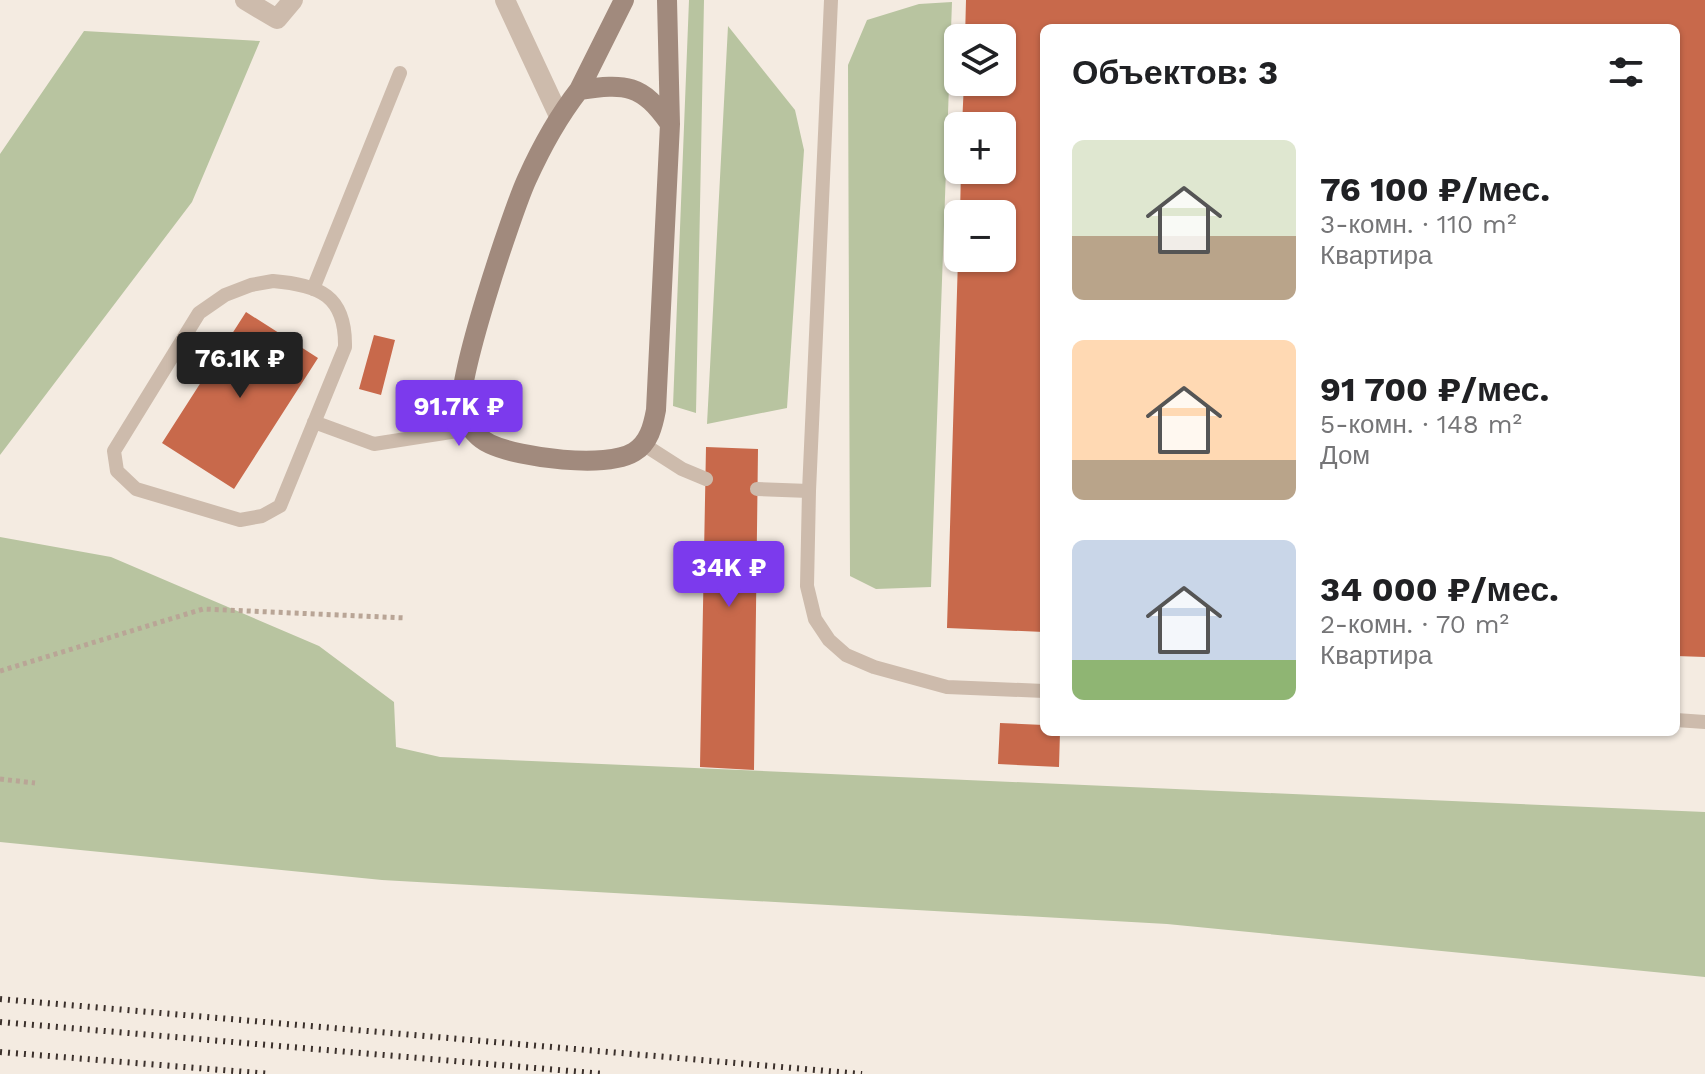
<!DOCTYPE html>
<html lang="ru">
<meta charset="utf-8">
<style>
body{margin:0;font-family:"Work Sans",sans-serif;background:#f2f2f2;color:#202124;height:100vh;display:flex;flex-direction:column;font-size:30px;white-space:nowrap}
*{box-sizing:border-box;margin:0}
p{font-size:26px;color:#757577}
.icon{flex:none;width:44px;height:44px;fill:none;stroke:currentColor;stroke-width:2;stroke-linecap:round;stroke-linejoin:round}
.map{position:relative;flex:1;overflow:hidden}
.details{position:absolute;left:1040px;top:24px;width:640px;height:712px;display:flex;flex-direction:column;background:#fff;border-radius:12px;box-shadow:0 2px 6px #0004}
.details>*{flex:none}
.controls{position:absolute;left:944px;top:24px;display:grid;gap:16px}
.controls a{display:grid;place-items:center;width:72px;height:72px;border-radius:12px;background:#fff;box-shadow:0 2px 6px #0004;font-size:40px}
.price{position:absolute;translate:-50% -68px;padding:0 18px;border-radius:8px;background:#7c3aed;color:#fff;font-size:26px;line-height:52px;filter:drop-shadow(0 2px 4px #0008)}
.price::after{content:'';position:absolute;left:50%;top:48px;width:24px;height:18px;margin-left:-12px;background:inherit;clip-path:polygon(0 0,100% 0,50% 100%)}
.price.active{background:#222;color:#fff}
ul{padding:0;list-style:none}
li{display:flex;align-items:center;gap:24px;height:200px;padding:0 32px}
li span{display:grid;place-items:center;flex:none;width:224px;height:160px;border-radius:12px;color:#555}
li>.icon{margin-inline-start:auto}
span .icon{width:96px;height:96px;fill:#fffc;stroke-width:1}
li b{font-size:34px}
h2{display:flex;justify-content:space-between;align-items:center;height:96px;padding:0 32px;font-size:34px}
.map>svg:first-child{display:block}
.green{fill:#b8c4a0}
.building{fill:#c8694b}
.lines{fill:none;stroke-linecap:round;stroke-linejoin:round}
.path{stroke:#b9a596;stroke-width:5;stroke-dasharray:4 4;stroke-linecap:butt}
.lane{stroke:#cdbbac;stroke-width:14}
.street{stroke:#cdbbac;stroke-width:20}
.secondary{stroke:#a18a7d;stroke-width:20}
.rail{stroke:#3b302b;stroke-width:6;stroke-dasharray:2 6;stroke-linecap:butt}
</style>
<div class="map">
<svg width="1705" height="1074" viewBox="0 0 1705 1074">
<rect width="100%" height="100%" fill="#f4ebe1"/>
<!-- green -->
<path class="green" d="M689 0H704L696 413 673 406Z
M952 2 931 587 876 589 850 576 848 65 867 20 919 4Z
M728 26 795 110 804 150 787 408 707 424Z
M84 31 260 41 192 202 0 455V154Z
M0 537 111 557 319 646 394 702 396 747 440 757 1705 812V977L1167 924 382 880 0 842Z"/>
<!-- building -->
<path class="building" d="M966 0H1705V657L1676 656V28H1044V632L947 628 958 258H1002V214H960L961 170H1002V126H962L964 82H1002V38H965Z
M246 312 318 358 234 489 162 443Z
M374 335 395 340 381 395 359 389Z
M706 447 758 449 754 770 700 767Z
M1000 723 1044 725V732H1060L1059 767 998 764Z"/>
<g class="lines">
<!-- path -->
<path class="path" d="M0 671 203 609 406 618
M0 779 35 783"/>
<!-- lane -->
<path class="lane" d="M273 281C319 285 346 295 345 347L280 506 262 516 240 520 136 489 117 471 114 451 199 313 225 295 251 285Z
M313 289 400 73
M314 422 374 444 470 429
M643 444 682 469 706 479
M757 489 809 491 807 586 815 619 829 640 846 655 874 667 947 687 1044 691
M809 491 831 0
M1676 720 1705 722"/>
<!-- street -->
<path class="street" d="M245 0 277 19 293 0
M505 0 559 116"/>
<!-- secondary -->
<path class="secondary" d="M667 0 670 124 656 410C653 426 649 443 634 452 606 469 520 458 490 444 477 438 468 426 462 413 452 391 513 209 527 179 541 148 558 117 579 90 626 83 642 84 670 124
M579 90 624 0"/>
<!-- rail -->
<path class="rail" d="M0 999 862 1074
M0 1022 605 1074
M0 1052 271 1074"/>
</g>
</svg>
<div class="controls">
<a><svg class="icon" aria-label="layers" viewBox="0 0 24 24"><path d="M12 4l9 5-9 5-9-5zM3 14l9 5 9-5"/></svg></a>
<a>+</a>
<a>−</a>
</div>
<b class="price active" style="left:240px;top:400px">76.1K ₽</b>
<b class="price" style="left:459px;top:448px">91.7K ₽</b>
<b class="price" style="left:729px;top:609px">34K ₽</b>
<section class="details">
<h2>Объектов: 3<svg class="icon" aria-label="filters" viewBox="0 0 24 24"><path d="M4 7h16M4 17h16"/><circle cx="9" cy="7" r="2"/><circle cx="15" cy="17" r="2"/></svg></h2>
<ul>
<li><span style="background:linear-gradient(#dfe7d0 60%,#b9a48a 0)"><svg class="icon" aria-label="home" viewBox="0 0 24 24"><path d="M3 11l9-7 9 7M6 9v11h12V9"/></svg></span><div><b>76 100 ₽/мес.</b><p>3-комн. · 110 m²</p><p>Квартира</p></div></li>
<li><span style="background:linear-gradient(#ffd9b3 75%,#b9a48a 0)"><svg class="icon" aria-label="home" viewBox="0 0 24 24"><path d="M3 11l9-7 9 7M6 9v11h12V9"/></svg></span><div><b>91 700 ₽/мес.</b><p>5-комн. · 148 m²</p><p>Дом</p></div></li>
<li><span style="background:linear-gradient(#c9d6e8 75%,#8fb573 0)"><svg class="icon" aria-label="home" viewBox="0 0 24 24"><path d="M3 11l9-7 9 7M6 9v11h12V9"/></svg></span><div><b>34 000 ₽/мес.</b><p>2-комн. · 70 m²</p><p>Квартира</p></div></li>
</ul>
</section>
</div>
